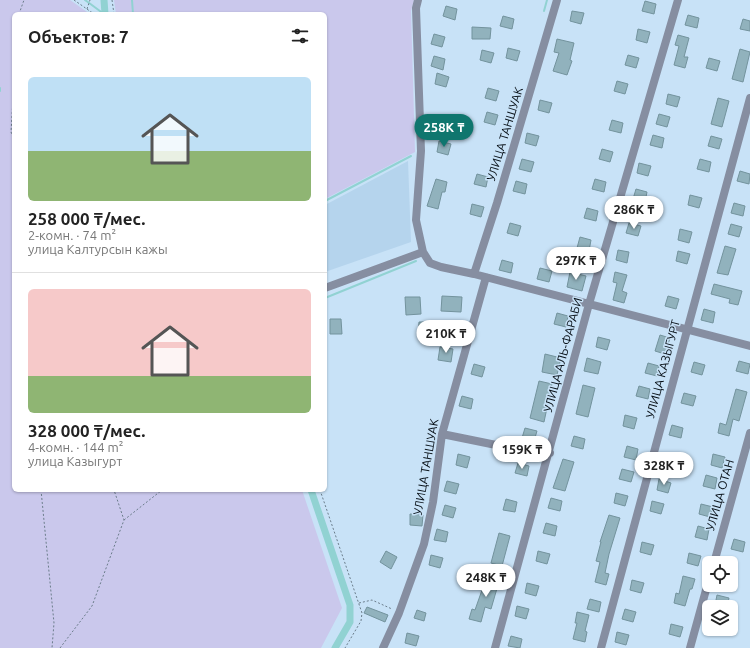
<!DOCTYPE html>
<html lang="ru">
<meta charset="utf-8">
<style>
body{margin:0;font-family:Ubuntu,sans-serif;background:#f2f2f2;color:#222;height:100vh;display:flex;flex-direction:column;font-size:15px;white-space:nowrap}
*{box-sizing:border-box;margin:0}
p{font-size:13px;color:#767676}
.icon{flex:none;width:22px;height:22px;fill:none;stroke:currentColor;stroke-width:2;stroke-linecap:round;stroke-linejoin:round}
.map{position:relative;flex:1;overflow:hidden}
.side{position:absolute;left:12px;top:12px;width:315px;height:480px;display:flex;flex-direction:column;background:#fff;border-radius:6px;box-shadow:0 1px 3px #0004}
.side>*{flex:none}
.buttons{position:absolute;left:702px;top:556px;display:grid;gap:8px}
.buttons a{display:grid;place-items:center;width:36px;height:36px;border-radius:6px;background:#fff;box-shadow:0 1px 3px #0004;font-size:20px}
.price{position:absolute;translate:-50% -34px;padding:0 9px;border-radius:14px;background:#fff;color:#222;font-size:13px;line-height:26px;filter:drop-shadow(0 1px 2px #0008)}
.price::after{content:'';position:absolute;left:50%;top:24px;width:12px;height:9px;margin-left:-6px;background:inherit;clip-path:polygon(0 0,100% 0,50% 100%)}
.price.selected{background:#0f766e;color:#fff}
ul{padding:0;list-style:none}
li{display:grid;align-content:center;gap:8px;height:212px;padding:0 16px}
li+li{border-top:1px solid #e0e0e0}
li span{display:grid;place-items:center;height:124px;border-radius:6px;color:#555}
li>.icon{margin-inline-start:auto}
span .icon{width:72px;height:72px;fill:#fffc;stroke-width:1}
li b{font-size:17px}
h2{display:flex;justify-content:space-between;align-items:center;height:48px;padding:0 16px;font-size:17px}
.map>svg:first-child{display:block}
.built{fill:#b5d4ed}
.green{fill:#cac8ec}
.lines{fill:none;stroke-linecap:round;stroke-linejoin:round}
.stream{stroke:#91d2d2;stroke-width:2}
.canal{stroke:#91d2d2;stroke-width:7}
.building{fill:#91b2bd;stroke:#73939d}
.path{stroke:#6b7d8b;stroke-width:1;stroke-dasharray:2 2;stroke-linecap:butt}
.minor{stroke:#868ea1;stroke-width:8}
.labels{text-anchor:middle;stroke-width:3;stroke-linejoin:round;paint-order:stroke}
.street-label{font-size:12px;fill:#070f16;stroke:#c8e2f7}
</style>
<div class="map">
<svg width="750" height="648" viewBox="0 0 750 648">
<rect width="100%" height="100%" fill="#c8e2f7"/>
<!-- built -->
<path class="built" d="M408 161 411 242 325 272V205Z"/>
<!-- green -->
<path class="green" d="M0 0H70L90 14H14V490H302L342 608 321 648H0Z
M114 0H414L411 11 415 152 325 199V14H116Z"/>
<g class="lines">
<!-- stream -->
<path class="stream" d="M85 0 104 14
M132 0 133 14
M544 11 547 0
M0 88V91
M325 201 411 156
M325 298 416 261"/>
<!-- canal -->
<path class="canal" d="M104 0 105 14
M311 490 350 605V622L335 648"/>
</g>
<!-- building -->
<path class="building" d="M645 1 656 4 654 14 642 11Z
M446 6 457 9 455 20 443 16Z
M572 11 584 13 581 24 570 21Z
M688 15 699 18 697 28 685 25Z
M503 16 514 19 512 29 500 26Z
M743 19 750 21V31L740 29Z
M472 27 491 28 490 39H472Z
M638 29 650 32 647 43 636 40Z
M434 34 445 37 442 47 431 44Z
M678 35 689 38 684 57H688L685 68 674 65 679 46 675 45Z
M557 39 574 43 570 60 572 61 567 75 553 71 559 53 554 52Z
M508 48 520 51 517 61 506 58Z
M740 49 750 52 743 82 732 79Z
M482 50 494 53 491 63 480 60Z
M628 55 639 58 636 68 625 65Z
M434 56 445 59 443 70 431 66Z
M709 58 720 61 717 71 706 68Z
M437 73 449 77 446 87 435 84Z
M617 81 628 84 625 94 614 91Z
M488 88 499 91 496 101 485 98Z
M668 94 680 97 677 107 666 104Z
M718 98 729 101 722 127 711 124Z
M540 100 552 103 549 113 538 110Z
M487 112 498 115 495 125 484 122Z
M659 114 670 117 667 127 656 124Z
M433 116 444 119 442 129 430 126Z
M612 120 623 123 621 133 609 130Z
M527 133 539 136 536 146 525 143Z
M653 135 664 138 662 148 650 145Z
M711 136 722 139 719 149 708 146Z
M439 141 451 144 448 155 437 152Z
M602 149 613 152 610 162 599 159Z
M522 159 534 162 531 172 519 169Z
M700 159 711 162 709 172 697 169Z
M639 163 651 166 648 176 637 173Z
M740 171 750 174 749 184 737 181Z
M477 174 488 177 486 187 474 184Z
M436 179 447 182 445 192H442L438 209 427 206Z
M595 179 606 182 604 192 592 189Z
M516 181 527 184 525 194 513 191Z
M636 189 647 192 645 202 633 199Z
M690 195 702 198 699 208 688 205Z
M734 203 745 206 743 216 731 213Z
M472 204 484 207 481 217 470 214Z
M587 208 598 211 596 221 584 218Z
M510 223 521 226 518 236 507 233Z
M629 223 641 226 638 236 626 233Z
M731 224 742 227 739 237 728 234Z
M680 229 692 232 689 243 678 240Z
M580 237 591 240 589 251 577 248Z
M725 246 736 249 728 275 717 273Z
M618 250 629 252 627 263 616 260Z
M678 251 690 254 687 264 676 261Z
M502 260 513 263 511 273 499 270Z
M540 268 552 271 549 282 537 279Z
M570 272 586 276 582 291 567 287Z
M615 272 627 275 622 291 627 293 624 303 613 300 617 283 613 282Z
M714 284 742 291 738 305 729 303 730 299 711 294Z
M442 296 462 297 461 312 441 311Z
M668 296 679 299 676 309 665 306Z
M405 297H420L421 314 406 315Z
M704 309 715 312 713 323 701 320Z
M557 313 568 316 566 327 554 324Z
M330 319H341L342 334H330Z
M419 322H431V335L418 334Z
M660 335 670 338 665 354 655 351Z
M598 337 610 340 607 350 596 347Z
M440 347 453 349 451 362 438 360Z
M545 354 561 358 557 375 542 372Z
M587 358 601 362 598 374 584 371Z
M739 361 750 364 748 374 736 371Z
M694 362 705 365 702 375 691 372Z
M648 363 659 366 657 376 645 373Z
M474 364 485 367 482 377 471 374Z
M539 381 552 384 544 422 530 418Z
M583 385 595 388 588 417 576 414Z
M639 386 650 389 648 399 636 396Z
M736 389 747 392 739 421 733 419 729 436 718 433 720 423 726 425Z
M684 393 696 396 693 406 681 403Z
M462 396 473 399 471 409 459 406Z
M625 415 637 418 634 429 623 426Z
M672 425 683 428 681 438 669 435Z
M525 428 537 431 534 441 522 438Z
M574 436 585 439 583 449 571 446Z
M627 446 638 449 636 460 624 457Z
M458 454 470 457 467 468 456 465Z
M713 454 725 457 722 468 711 465Z
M563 459 574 462 565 491 553 488Z
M663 459 674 462 672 472 660 469Z
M518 463 529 466 527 476 515 473Z
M622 469 634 472 631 482 619 479Z
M706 475 717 478 715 489 703 486Z
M659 479 671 483 668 493 657 490Z
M447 481 459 484 456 494 444 491Z
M616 493 628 496 625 506 614 503Z
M551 498 562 501 560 511 548 508Z
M506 499 517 502 515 512 503 510Z
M652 501 664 504 661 514 650 511Z
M701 504 713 507 710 517 699 514Z
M445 505 456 508 453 518 442 515Z
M410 514 423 515 422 526 410 525Z
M609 515 620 518 609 554 605 573 609 574 606 585 595 582 600 562 596 561 601 542H600Z
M546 523 557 526 555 536 543 533Z
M698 526 709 529 707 540 695 537Z
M437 529 448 532 446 542 434 540Z
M499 533 510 536 502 566 491 563Z
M734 539 745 542 743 552 731 549Z
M642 542 654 545 651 555 640 552Z
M386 551 397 557 391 569 380 562Z
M538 551 550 554 547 564 536 561Z
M689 553 701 556 698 566 687 563Z
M431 555 443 558 440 568 429 565Z
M488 575 500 578 491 609 485 607 481 622 469 619 472 609 475 610 482 590H484Z
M683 576 695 579 692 589H690L685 606 674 603 676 593 679 594Z
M632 580 644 583 641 593 630 590Z
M527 583 539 586 536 596 525 593Z
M717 595 729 598 727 607 715 605Z
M590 599 601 602 599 612 587 609Z
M517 606 529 609 526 619 515 616Z
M367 607 388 615 385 622 364 613Z
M625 609 636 612 633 622 622 619Z
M417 610 426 613 424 621 414 618Z
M577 612 589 615 585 631 587 632 585 642 573 639 577 623H575Z
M671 624 683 627 680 637 669 634Z
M617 632 629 635 626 645 615 642Z
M407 633 419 636 416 646 405 643Z
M511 636 522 639 520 648 508 646Z"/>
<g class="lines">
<!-- path -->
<path class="path" d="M74 0 94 14
M112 0 114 14
M87 9 90 0
M19 14 24 0
M14 84 11 132 14 139
M41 490 54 623 52 648
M320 490 362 613 361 621 345 648
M124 520 162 490
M359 603 372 600 392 609
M60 648 92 606 124 520 114 490"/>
<!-- minor -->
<path class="minor" d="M418 0 416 8 421 151 416 220 423 252 430 263 441 267 474 274 750 346
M474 274 497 203 557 0
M325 288 423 252
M442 434 501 446 550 453
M714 563 750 433
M383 648 399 613 424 544 433 502 442 434 486 277
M495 648 589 304 678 0
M601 648 750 98
M690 648 709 579"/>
</g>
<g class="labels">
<!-- street labels -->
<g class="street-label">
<text transform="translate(505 134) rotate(-73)" y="4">УЛИЦА ТАНШУАК</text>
<text transform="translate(563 355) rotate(-75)" y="4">УЛИЦА АЛЬ-ФАРАБИ</text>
<text transform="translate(663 369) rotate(-75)" y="4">УЛИЦА КАЗЫГУРТ</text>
<text transform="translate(426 467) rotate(-80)" y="4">УЛИЦА ТАНШУАК</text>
<text transform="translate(720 495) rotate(-74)" y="4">УЛИЦА ОТАН</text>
</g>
</g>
</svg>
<div class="buttons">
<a><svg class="icon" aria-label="locate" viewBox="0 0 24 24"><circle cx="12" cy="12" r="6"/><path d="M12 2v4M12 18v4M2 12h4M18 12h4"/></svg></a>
<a><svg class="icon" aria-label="layers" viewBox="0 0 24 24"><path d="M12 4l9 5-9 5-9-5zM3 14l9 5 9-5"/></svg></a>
</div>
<b class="price selected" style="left:444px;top:148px">258K ₸</b>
<b class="price" style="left:634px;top:230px">286K ₸</b>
<b class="price" style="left:576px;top:281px">297K ₸</b>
<b class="price" style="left:446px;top:354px">210K ₸</b>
<b class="price" style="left:522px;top:470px">159K ₸</b>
<b class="price" style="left:664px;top:486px">328K ₸</b>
<b class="price" style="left:486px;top:598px">248K ₸</b>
<section class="side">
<h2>Объектов: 7<svg class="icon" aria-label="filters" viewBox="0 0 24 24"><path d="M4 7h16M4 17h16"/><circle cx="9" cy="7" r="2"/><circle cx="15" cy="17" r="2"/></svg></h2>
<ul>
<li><span style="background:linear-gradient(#bfe0f5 60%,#8fb573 0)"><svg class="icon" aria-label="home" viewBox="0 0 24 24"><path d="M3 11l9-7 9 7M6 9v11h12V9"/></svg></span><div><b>258 000 ₸/мес.</b><p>2-комн. · 74 m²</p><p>улица Калтурсын кажы</p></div></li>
<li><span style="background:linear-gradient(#f6c9c9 70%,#8fb573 0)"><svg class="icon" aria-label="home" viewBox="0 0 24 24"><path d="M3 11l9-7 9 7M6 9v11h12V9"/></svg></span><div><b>328 000 ₸/мес.</b><p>4-комн. · 144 m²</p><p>улица Казыгурт</p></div></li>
</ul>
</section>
</div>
